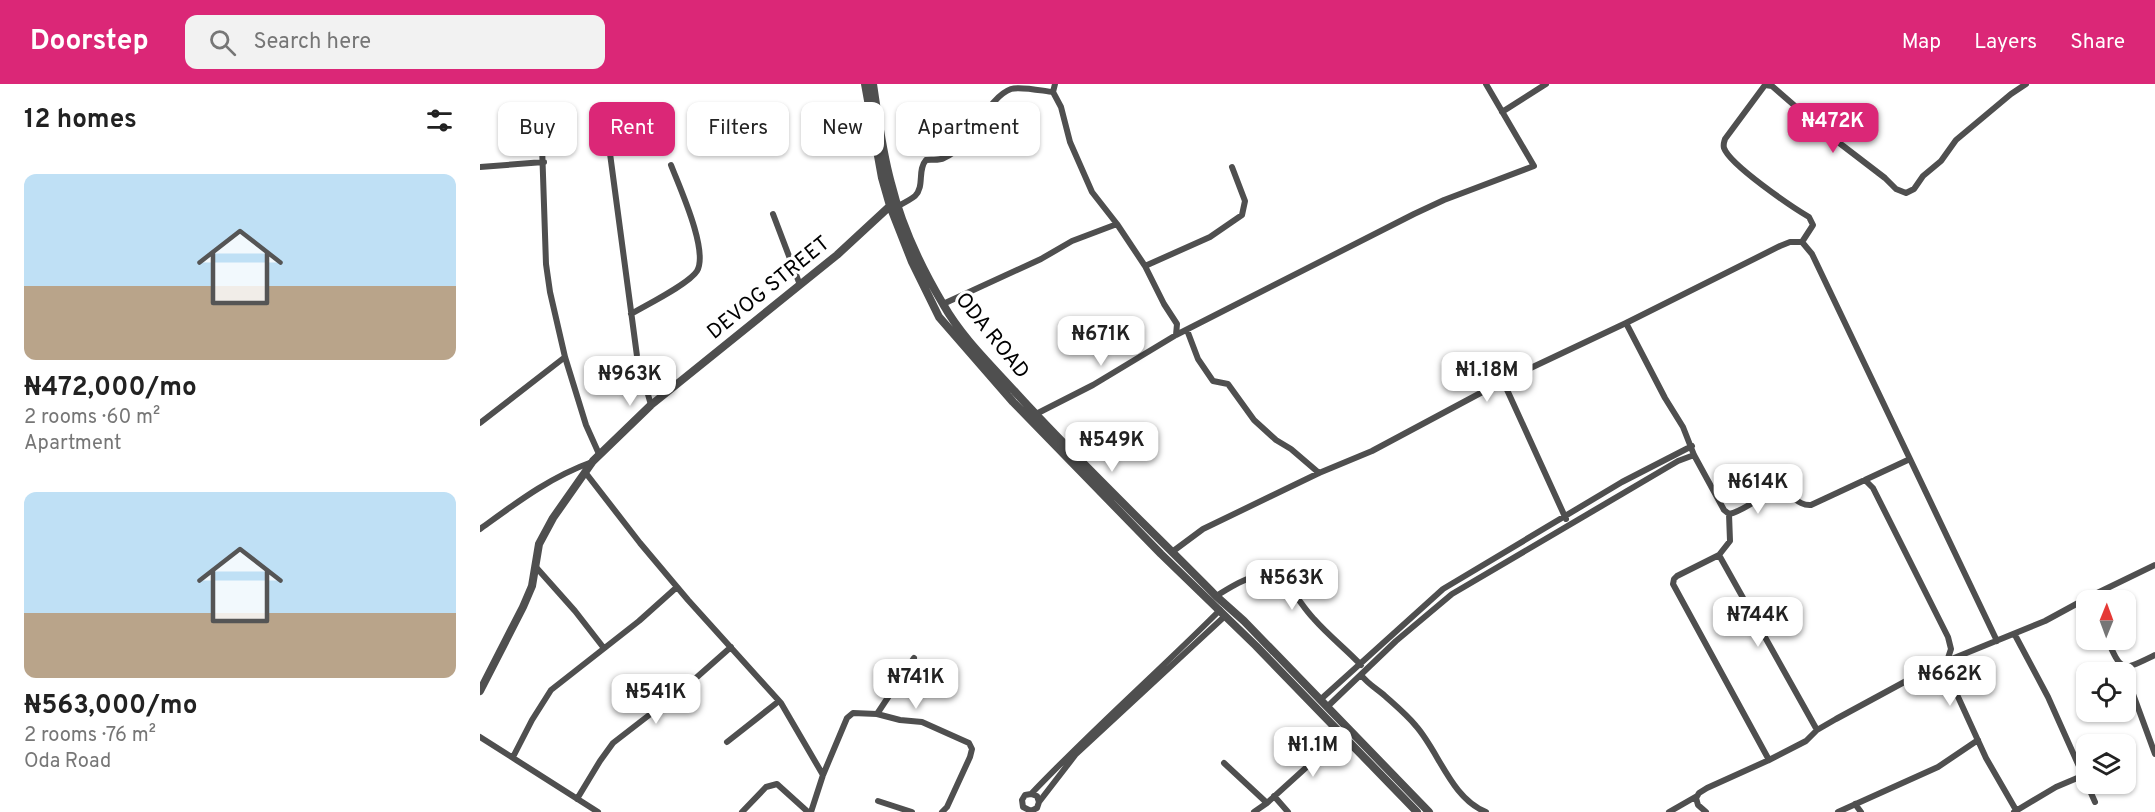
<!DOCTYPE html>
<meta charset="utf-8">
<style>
body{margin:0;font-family:Overpass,sans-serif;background:#f2f2f2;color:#222;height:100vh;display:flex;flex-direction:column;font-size:22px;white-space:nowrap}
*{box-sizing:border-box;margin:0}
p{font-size:20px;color:#767676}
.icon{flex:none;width:33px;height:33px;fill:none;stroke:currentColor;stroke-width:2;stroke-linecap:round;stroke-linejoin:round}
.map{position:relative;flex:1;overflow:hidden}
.details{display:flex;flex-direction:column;background:#fff;width:480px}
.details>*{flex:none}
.guide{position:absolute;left:18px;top:18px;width:570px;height:54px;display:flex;gap:12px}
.needle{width:39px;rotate:1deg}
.fabs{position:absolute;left:1596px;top:506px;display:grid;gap:12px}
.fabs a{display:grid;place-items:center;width:60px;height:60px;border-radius:12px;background:#fff;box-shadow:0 2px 4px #0004;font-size:30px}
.price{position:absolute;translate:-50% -51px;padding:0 14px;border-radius:12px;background:#fff;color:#222;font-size:20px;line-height:39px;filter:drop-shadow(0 2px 3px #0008)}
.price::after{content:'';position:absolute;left:50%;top:36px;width:18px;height:14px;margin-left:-9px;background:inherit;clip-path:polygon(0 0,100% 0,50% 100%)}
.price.selected{background:#db2777;color:#fff}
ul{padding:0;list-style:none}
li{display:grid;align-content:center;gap:12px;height:318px;padding:0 24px}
li span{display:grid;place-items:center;height:186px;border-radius:12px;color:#555}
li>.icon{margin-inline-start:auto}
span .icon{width:108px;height:108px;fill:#fffc;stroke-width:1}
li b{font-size:26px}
h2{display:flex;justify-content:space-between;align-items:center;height:72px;padding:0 24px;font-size:26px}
.tag{padding:0 21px;border-radius:12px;background:#fff;box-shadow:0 2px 4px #0004;font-size:21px;line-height:54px}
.tag.selected{background:#db2777;color:#fff}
header{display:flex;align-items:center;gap:36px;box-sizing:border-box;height:84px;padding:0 30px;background:#db2777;color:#fff}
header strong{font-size:28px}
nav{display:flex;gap:33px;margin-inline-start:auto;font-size:21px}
.search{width:420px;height:54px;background:#f2f2f2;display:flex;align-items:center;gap:15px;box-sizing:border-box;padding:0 21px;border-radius:12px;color:#767676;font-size:22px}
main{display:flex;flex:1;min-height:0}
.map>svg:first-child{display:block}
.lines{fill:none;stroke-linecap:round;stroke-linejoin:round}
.minor{stroke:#4f4f4f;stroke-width:6}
.tertiary{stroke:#4f4f4f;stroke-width:8}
.labels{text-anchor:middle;stroke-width:6;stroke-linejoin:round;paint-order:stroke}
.street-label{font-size:21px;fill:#000;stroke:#fff}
</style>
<header>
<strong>Doorstep</strong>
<div class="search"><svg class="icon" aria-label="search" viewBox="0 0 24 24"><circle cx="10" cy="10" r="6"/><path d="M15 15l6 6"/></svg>Search here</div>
<nav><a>Map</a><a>Layers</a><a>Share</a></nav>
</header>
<main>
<section class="details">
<h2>12 homes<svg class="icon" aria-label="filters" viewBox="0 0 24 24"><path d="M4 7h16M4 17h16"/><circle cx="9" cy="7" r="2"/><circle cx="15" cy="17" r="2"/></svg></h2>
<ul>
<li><span style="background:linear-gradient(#bfe0f5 60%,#b9a48a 0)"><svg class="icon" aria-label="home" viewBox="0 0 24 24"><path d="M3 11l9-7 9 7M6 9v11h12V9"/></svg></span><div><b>₦472,000/mo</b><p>2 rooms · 60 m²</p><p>Apartment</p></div></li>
<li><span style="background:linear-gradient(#bfe0f5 65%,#b9a48a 0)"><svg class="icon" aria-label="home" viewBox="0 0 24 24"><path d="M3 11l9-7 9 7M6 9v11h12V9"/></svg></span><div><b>₦563,000/mo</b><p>2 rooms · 76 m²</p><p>Oda Road</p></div></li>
</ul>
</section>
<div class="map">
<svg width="1675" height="728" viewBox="0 0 1675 728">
<rect width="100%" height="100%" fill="#fff"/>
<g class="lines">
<!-- minor -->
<path class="minor" d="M575 0 573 8 581 23 590 58 612 108 637 140 665 182 684 220 697 240 696 251
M1022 28 1066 0
M61 32 66 180 70 208 85 273 106 341 119 370
M127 47 157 272 171 321
M0 83 64 78
M418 122C424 119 430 116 435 112 445 102 437 86 446 76 452 75 458 77 464 74 492 62 506 14 531 5 540 2 563 7 573 8
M293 130 320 201
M1322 158 1333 141 1329 133C1312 123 1250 81 1244 64 1243 60 1244 59 1245 55L1285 1 1292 2 1315 22 1338 36 1347 48 1358 58 1405 94 1416 105 1426 109 1434 105 1443 92 1461 77 1476 56 1531 10 1546 0
M665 182 730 153 762 131 765 117 752 83
M463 220 561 175 592 157 637 140
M151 230C166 221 209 200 217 187 229 167 199 102 191 81
M1146 239 1185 314 1203 343 1214 371 1244 426 1249 430 1250 457 1239 471 1197 492 1194 495 1193 500 1289 676
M707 246 718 275 733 297 748 300 774 336 796 356 811 365 839 389
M1023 297 1086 435
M556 330 613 301 696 251 934 130 964 116 1054 82 1006 0
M0 339 85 273
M105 388 160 459 208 516 301 619 343 691
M1385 396 1393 404 1468 553 1471 565 1467 577
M1249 430C1266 427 1285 407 1297 407 1312 407 1316 422 1331 421L1430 375
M0 445C36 419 70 393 112 378
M692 468 723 445 839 389 892 367 1023 297 1146 239 1300 162 1310 158H1322L1332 170 1517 557
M1239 471 1337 646
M55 482 95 527 123 563
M736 512C761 497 785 479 811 506 819 515 825 526 834 535 849 552 866 565 881 581
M1535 551 1568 613 1615 718
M1627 555C1642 589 1642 587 1675 571
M1463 580 1506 674 1536 726
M881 591C888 600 897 605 905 612 915 621 927 631 936 642 959 668 971 714 1006 728
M1646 591 1675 670
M840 616 963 505 1142 398 1212 362
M847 623 916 557 972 510 1198 377 1214 371
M397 630 434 574
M0 653 118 728
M247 658 299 617
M33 673 52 636 71 606 159 537 197 503
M744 679 787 719
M551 710 557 712 559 718 557 724 551 727 543 723 542 716 545 711 551 710C612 646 678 588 740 526
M794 712 808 728
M97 715 120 677 133 659 208 601 251 563
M398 717 432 728
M559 718 596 670 745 532
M1375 720 1381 728
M262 728 286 703 297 700 328 728
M331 728 343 691 367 634 373 629 397 630 420 636 442 638 489 659 492 665 490 673 467 723 462 728
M774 728 787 719 862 651
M1189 728 1217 712
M1226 728 1218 721 1216 714 1219 709 1227 704 1289 676 1326 657 1337 646 1356 635 1452 583 1565 537 1611 512 1675 481
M1358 728 1458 683 1498 656
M1534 728 1576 703 1602 692"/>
<!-- tertiary -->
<path class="tertiary" d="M385 0 402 94 410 122 432 178 459 233 533 318 681 470 776 562 937 728
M393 0C398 33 402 67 411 99 421 140 441 183 463 220 482 254 512 282 538 311 601 380 670 445 736 512L764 537 949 728
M0 607 43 523 52 502 59 460 73 434 113 377 171 321 357 171 410 122"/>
</g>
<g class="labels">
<!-- street labels -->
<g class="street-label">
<text transform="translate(288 203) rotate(-39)" y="7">DEVOG STREET</text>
<text transform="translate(513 251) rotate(51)" y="7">ODA ROAD</text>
</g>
</g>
</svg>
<div class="fabs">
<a><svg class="needle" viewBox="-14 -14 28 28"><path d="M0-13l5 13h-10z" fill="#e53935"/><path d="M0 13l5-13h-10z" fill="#767676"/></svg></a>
<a><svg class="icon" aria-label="locate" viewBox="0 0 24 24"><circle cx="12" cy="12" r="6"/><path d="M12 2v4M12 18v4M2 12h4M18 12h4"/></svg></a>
<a><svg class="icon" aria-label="layers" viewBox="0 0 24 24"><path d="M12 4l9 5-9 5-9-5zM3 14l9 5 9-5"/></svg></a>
</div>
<b class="price selected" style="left:1353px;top:70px">₦472K</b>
<b class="price" style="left:621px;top:283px">₦671K</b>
<b class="price" style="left:1007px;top:319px">₦1.18M</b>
<b class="price" style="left:150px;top:323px">₦963K</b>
<b class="price" style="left:632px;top:389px">₦549K</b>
<b class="price" style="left:1278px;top:431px">₦614K</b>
<b class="price" style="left:812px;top:527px">₦563K</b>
<b class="price" style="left:1278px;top:564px">₦744K</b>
<b class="price" style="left:1470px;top:623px">₦662K</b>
<b class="price" style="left:436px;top:626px">₦741K</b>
<b class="price" style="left:176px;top:641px">₦541K</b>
<b class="price" style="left:833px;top:694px">₦1.1M</b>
<div class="guide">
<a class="tag">Buy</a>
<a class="tag selected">Rent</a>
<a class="tag">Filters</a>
<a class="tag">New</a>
<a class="tag">Apartment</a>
</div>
</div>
</main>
